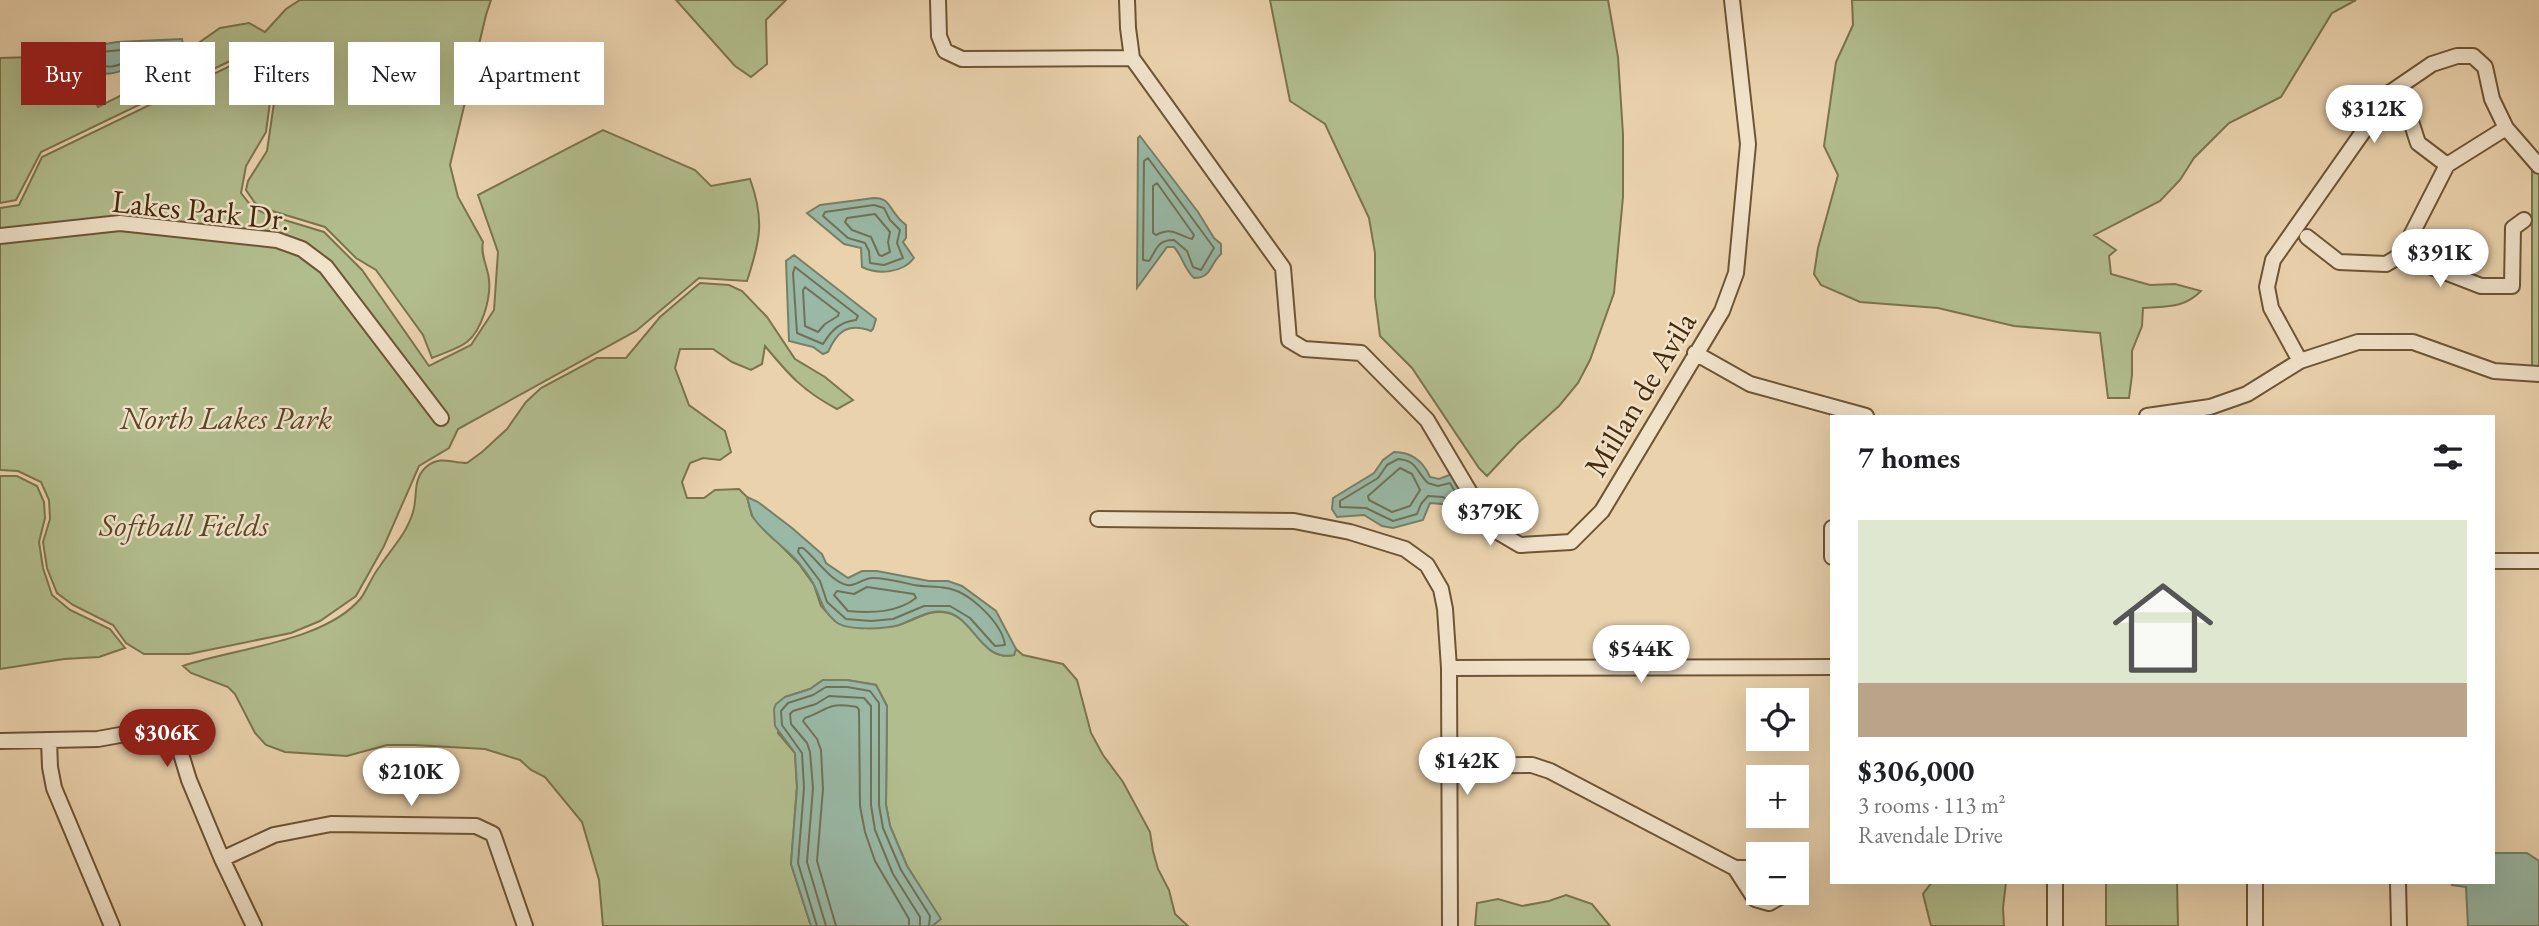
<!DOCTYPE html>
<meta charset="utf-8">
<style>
body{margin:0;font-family:"EB Garamond",serif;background:#f6f6f6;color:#202124;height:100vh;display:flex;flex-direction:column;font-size:26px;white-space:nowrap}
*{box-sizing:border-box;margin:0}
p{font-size:23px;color:#757577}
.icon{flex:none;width:38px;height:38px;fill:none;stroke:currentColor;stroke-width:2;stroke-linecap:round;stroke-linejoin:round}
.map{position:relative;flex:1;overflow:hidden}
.side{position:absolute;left:1830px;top:415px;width:665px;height:469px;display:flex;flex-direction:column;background:#fff;border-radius:0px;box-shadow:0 7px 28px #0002}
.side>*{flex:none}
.banner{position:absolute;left:21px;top:42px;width:665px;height:63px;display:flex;gap:14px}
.controls{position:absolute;left:1746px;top:688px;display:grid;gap:14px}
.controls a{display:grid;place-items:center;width:63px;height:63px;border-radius:0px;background:#fff;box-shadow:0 7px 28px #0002;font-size:35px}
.price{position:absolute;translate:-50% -60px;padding:0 16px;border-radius:24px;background:#fff;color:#222;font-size:23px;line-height:46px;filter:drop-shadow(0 2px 4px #0008)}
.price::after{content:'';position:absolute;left:50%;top:42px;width:21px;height:16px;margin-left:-10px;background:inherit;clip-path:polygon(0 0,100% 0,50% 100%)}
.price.selected{background:#8f2418;color:#fff}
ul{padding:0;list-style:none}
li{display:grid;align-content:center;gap:14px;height:371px;padding:0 28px}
li span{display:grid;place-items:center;height:217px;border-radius:0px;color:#555}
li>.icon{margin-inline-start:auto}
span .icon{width:126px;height:126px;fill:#fffc;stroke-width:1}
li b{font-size:30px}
h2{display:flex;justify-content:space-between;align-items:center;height:84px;padding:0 28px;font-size:30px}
.pill{padding:0 24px;border-radius:0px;background:#fff;box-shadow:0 7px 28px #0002;font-size:24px;line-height:63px}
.pill.selected{background:#8f2418;color:#fff}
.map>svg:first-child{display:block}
.green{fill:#b2bd8d;stroke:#7c744c;stroke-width:2}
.water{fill:#99b8a5;stroke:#778067;stroke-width:2}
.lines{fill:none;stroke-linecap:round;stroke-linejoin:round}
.shore{stroke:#6f7258;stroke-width:2}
.minor-casing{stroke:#6e5534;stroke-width:18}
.minor{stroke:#f1e2ca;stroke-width:14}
.labels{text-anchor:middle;stroke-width:5;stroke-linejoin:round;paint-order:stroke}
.street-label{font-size:32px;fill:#452b0b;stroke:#f1e2ca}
.park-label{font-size:32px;font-style:italic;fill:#5b4825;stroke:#f1e2ca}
</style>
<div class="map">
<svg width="2539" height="926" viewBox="0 0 2539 926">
<rect width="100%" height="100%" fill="#ead2ad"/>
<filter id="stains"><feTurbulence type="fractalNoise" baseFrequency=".00286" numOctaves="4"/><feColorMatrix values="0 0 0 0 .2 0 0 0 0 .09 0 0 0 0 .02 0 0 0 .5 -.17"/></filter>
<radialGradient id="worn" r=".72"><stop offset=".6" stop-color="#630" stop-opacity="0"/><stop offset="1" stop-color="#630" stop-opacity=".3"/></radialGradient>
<!-- green -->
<path class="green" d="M300 0H491L486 15 450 165 458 197 483 242C480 255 488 267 489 280 491 298 482 330 467 342 458 349 443 353 432 358L423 335 376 270 356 258 325 227 269 210 255 203 246 190 248 181 267 151 274 103 253 61H230L41 152 16 200 0 203V58L66 56 79 70 98 107 128 92 220 28 249 23 265 32 286 9Z
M676 0H786L766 20 767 64 751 77 735 66Z
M1270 0H1608L1618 57 1623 134V197L1614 293 1590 360 1578 383 1559 406 1518 443 1487 476 1479 468 1412 368 1380 336 1375 297V253L1369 218 1325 124 1290 101Z
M1852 0H2356L2332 13 2281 97 2229 123 2194 158 2180 180 2160 201 2094 235 2116 250 2109 256 2111 274 2150 285 2175 284 2201 291C2183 309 2167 306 2143 308L2142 326 2132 351V375L2129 398H2108L2100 333 2014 326 1938 308 1860 302 1821 285 1814 274 1818 248 1838 175 1824 146 1836 62 1853 25Z
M232 65 250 72 270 102 266 132 246 166 241 193 252 207 268 215 324 232 362 270 429 366 471 345 494 310 498 252 478 195 603 130 695 170 711 186 750 179C765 220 760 241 747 281L699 278 636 331 458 429 449 448 419 466 384 546 356 596 320 621 291 633 189 654H144L126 643 113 625 73 605 57 593 47 568 43 542 50 519 49 500 41 482 18 471 0 470V208L19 205 42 157Z
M2532 166 2539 174V368H2532Z
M700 283 729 285 742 291 767 317 795 359 825 377 853 400 837 409C803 391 789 375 765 346L762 364 751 370 732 362 713 349H680L675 368 689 405 725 431 731 452 720 460 703 458 690 463 682 482 687 498H704L715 490 739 489 747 497 752 516 799 564 814 585 821 606 835 621C853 623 877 629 895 626 914 622 928 608 948 613 975 619 981 662 1014 655L1016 649 1023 655 1063 664 1077 680 1091 733 1103 755 1123 782 1150 832 1153 851 1158 869 1169 890 1175 914 1188 926H932L940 919 907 866 890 826 886 805 887 706 876 685 847 680H823L810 689 785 697 778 733 795 753 797 787 791 864 811 926H603L599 880 582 822 545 777 531 770 520 760 485 749 414 745H387L347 756 285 752 266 745 255 733 235 694 228 687 191 673 183 666C235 648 325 642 361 598 368 588 372 576 380 566 392 548 407 533 413 512 418 496 412 480 426 467 441 455 450 463 467 463L482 452 507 429 526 402 541 388 597 358H626L660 317Z
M0 476H17L37 486 44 502 45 518 39 542 43 568 52 595 70 610 110 629 125 648 99 657 64 659 0 669Z
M1932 882H2006L2003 908 2004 926H1931L1923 894Z
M2106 882H2177L2178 926H2106Z
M1566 895 1592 904 1610 926H1475L1477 903 1498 899 1522 906 1549 901Z"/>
<!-- water -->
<path class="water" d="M182 39 183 44C171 50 160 55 147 60 121 71 99 86 78 56L82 48 117 42Z
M1140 136 1198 212 1214 238 1221 244V254C1209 265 1212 278 1194 278 1184 269 1183 257 1174 247H1167L1137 288 1138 138Z
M874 198C889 198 888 206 897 216 899 220 903 222 906 225V238L903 242 914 258C903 273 878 275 862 267L861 248 844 244 807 213 820 205Z
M794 255 876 319 873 329 871 331C847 322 837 332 828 352L823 354 813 347 789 341 786 261Z
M1394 452C1412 452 1423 461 1430 477L1439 479 1452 474 1464 492 1465 512 1460 516 1442 504 1430 503 1423 520 1393 528 1382 526 1364 515 1337 517 1332 509 1333 498 1374 473 1383 460Z
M747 497 758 502 792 528 822 554 826 563 848 578 862 571H877L929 581H948L962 586 996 611 1016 649 1014 655C983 662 975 622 950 613 932 607 915 619 899 625 885 629 847 631 836 622 821 609 822 601 814 585 811 578 804 570 799 563 787 549 762 532 753 517 750 511 749 503 747 497Z
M823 680H847L876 685 887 706 886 805 890 826 907 866 941 919 932 926H811L791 864 797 787 795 753 775 726 774 709 776 704 785 697 810 689Z
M2494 853H2527L2539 861V926H2468L2466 887 2452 885 2451 882H2494Z"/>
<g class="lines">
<!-- shore -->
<path class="shore" d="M141 48 144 50 143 54C125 63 106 75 89 58L91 53Z
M1148 158 1214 248 1201 270 1193 267 1187 251 1174 240C1157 240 1157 249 1149 261L1143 260 1144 161Z
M1157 183 1194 235 1192 239C1178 236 1174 226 1156 235L1153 233V186Z
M874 205 884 208 890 220 900 230 897 243 903 258 884 265 870 263 869 251 865 243 848 238 823 216 825 212Z
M875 214 890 232 888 242 890 252 882 256 879 255 871 237 852 230 845 222 847 218Z
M795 267 858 316 856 320C839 322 831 331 823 344L797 333 793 273Z
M805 287 839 313 838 316 825 324 818 332 805 326 803 290Z
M1398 459C1417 460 1417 473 1428 483L1438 486 1450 483 1457 495V502L1453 503 1443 497 1428 496 1421 504 1417 514 1393 521 1366 508 1340 507V501L1378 478 1387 465Z
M1400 468 1412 474 1420 490 1410 506 1392 512 1369 500 1368 496Z
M799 548H803C816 558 830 581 847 585 856 587 863 578 872 578 886 578 901 582 914 585 925 587 936 586 946 588 969 591 1002 623 1005 645L995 646 970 618 950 606H924L893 619 871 621 846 619 827 602 820 581 798 552Z
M867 587 914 594 916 598C897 613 872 613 848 611L834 595 837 591 854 594Z
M817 926 798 863 804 788 802 753 782 725 781 711 788 703 813 695 826 687H847L870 691 879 703V805L883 828 901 870 930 916 929 926
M826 926 807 862 813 788 810 752 807 743 791 724 790 714 793 711 816 704 829 696 864 698 871 706V805L875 830 893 874 920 917V926
M836 926 817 861 823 789 821 750 817 739 803 721 805 718C815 715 825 708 833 706 840 704 850 706 857 707L859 710 860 806 865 832 875 861 909 919V926"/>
<defs>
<path id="minor" d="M938 0 939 36 945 51 962 59 1132 58
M1127 0 1128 28 1132 58 1283 268 1289 340 1304 349 1361 353 1427 420 1491 528 1520 545 1571 542 1602 511 1722 311 1736 273 1748 144 1732 0
M2400 103 2408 112 2418 143 2447 165
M0 236 120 223 277 240 302 249 326 267 441 418
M2307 237 2339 262 2386 264 2401 255 2481 286H2512L2513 228 2524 220
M2401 255 2447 165 2506 128
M1695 353 1750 384 1866 416
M2300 361 2271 308 2267 287 2273 260 2391 92 2432 64 2457 56H2473L2485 67 2492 99 2506 128 2539 166
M2147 416 2210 407 2247 394 2300 361 2358 342H2413L2494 371 2539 374
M1098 519 1294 521 1350 532 1405 549 1427 565 1441 589 1445 609 1449 668 1450 926
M1832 528V557
M2494 561H2539
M1449 668 1832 667
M0 741 98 739 153 729 169 733 178 744 189 780 222 859 254 926
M49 741 50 767 54 788 112 926
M1449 766 1532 765 1550 771 1735 868H1759
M222 859 274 835 331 824 476 826 493 834 525 926
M1735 868 1755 899 1769 903 1780 897 1781 892
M2055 882V926
M2255 882V926
M2398 882 2399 926"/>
</defs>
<!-- minor casing -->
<use href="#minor" class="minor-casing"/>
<!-- minor -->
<use href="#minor" class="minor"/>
</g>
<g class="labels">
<!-- street labels -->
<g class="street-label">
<text transform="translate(201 210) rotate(6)" y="11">Lakes Park Dr.</text>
<text transform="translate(1640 394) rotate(-59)" y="11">Millan de Avila</text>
</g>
<!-- park labels -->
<g class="park-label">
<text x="226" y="429">North Lakes Park</text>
<text x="184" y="536">Softball Fields</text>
</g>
</g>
<rect width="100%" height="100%" filter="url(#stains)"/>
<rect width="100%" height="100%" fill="url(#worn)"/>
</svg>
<div class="controls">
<a><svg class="icon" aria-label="locate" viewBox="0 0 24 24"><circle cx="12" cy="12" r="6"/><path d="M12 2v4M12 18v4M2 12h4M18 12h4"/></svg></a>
<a>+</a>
<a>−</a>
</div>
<b class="price" style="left:2374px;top:145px">$312K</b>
<b class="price" style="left:2440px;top:289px">$391K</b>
<b class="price" style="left:1490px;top:548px">$379K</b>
<b class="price" style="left:1641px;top:685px">$544K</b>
<b class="price selected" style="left:167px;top:769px">$306K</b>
<b class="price" style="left:1467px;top:797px">$142K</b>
<b class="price" style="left:411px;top:808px">$210K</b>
<div class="banner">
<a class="pill selected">Buy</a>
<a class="pill">Rent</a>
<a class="pill">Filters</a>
<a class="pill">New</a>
<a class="pill">Apartment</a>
</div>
<section class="side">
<h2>7 homes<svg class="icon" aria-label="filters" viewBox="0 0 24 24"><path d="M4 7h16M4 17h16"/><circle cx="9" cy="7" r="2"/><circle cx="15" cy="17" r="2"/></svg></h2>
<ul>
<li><span style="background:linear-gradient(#dfe7d0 75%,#b9a48a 0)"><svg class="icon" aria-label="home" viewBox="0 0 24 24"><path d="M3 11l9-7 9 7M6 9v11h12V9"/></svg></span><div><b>$306,000</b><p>3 rooms · 113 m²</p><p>Ravendale Drive</p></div></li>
</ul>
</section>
</div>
